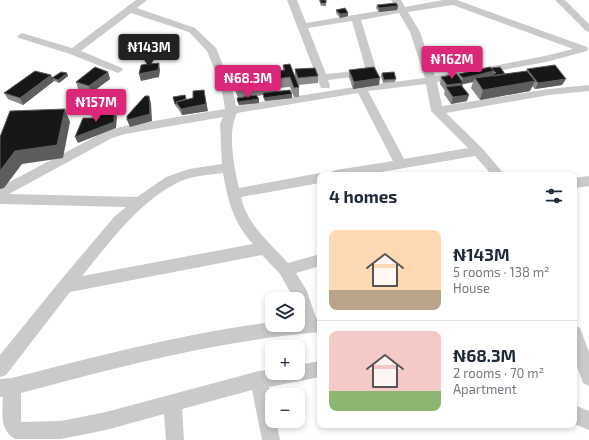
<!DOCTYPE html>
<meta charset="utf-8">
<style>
body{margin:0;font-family:"Exo 2",sans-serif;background:#f2f2f3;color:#1f2937;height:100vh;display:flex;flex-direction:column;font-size:15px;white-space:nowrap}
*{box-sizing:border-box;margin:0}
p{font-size:13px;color:#747a83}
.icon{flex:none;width:22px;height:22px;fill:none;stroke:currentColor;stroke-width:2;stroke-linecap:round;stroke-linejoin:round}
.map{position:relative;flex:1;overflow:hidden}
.side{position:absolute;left:317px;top:172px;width:260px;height:256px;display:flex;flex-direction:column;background:#fff;border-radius:8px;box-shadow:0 2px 6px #0003}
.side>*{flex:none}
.controls{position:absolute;left:265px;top:292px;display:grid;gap:8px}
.controls a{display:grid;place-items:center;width:40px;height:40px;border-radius:8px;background:#fff;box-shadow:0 2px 6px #0003;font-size:20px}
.price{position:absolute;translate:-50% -34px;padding:0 9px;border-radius:4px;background:#db2777;color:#fff;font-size:13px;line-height:26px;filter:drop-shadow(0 1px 2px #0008)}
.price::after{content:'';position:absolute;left:50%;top:24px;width:12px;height:9px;margin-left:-6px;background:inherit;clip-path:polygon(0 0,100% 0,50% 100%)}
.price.active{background:#222;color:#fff}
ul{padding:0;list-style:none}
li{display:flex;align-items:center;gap:12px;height:100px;padding:0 12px}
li+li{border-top:1px solid #e0e1e3}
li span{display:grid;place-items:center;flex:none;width:112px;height:80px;border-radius:8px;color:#555}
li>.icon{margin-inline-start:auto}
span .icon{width:48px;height:48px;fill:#fffc;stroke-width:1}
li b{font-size:17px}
h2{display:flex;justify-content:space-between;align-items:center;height:48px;padding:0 12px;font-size:17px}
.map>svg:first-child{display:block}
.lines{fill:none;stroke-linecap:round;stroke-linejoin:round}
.street{fill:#cacaca;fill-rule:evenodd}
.wall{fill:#8b8b8b}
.shaded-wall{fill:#5d5d5d}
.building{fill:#171717;stroke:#5d5d5d}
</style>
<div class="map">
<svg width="589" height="440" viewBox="0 0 589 440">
<rect width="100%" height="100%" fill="#fff"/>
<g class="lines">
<!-- street -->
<path class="street" d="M136 0H147L137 8 195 28 216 48 231 85 236 106 361 86 425 78 410 32 399 13 361 20 377 72 376 74 328 80 330 86 329 88H321L287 0H297L306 23 396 8 391 0H401L405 7 443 0H457L587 47 588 49 587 51 546 62 481 74 477 73 476 71 477 69 545 56 573 49 453 5 408 12 420 32 435 76 459 72 464 75 463 77 437 82 442 106 549 89 589 85V91L549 95 446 113 482 148 505 175H492L475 156 363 175H330L331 172 336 170 393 161 358 93 237 113C227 132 234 167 239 188L320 173 325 175H320V183L241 197C247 225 270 243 288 263L320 254V266L296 273 307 291 316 318H320V332C218 341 120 366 21 393V422L61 421 106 412 259 371 272 369V373H298V365L320 361V377L269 387 272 400V421H276L280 440H262L252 390 182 409 184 440H166L164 414 106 430 61 439H16C0 432 2 414 3 397H0V379L12 378C98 356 184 333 272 322V325H298V319H301L298 312V299H294L280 274 262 255 70 292 6 375 0 377V355L60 281 114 217 126 207 0 204V187L104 132 124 126 225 109 221 85 207 51 189 32 131 13 81 51 122 68 123 70 118 73 70 54 19 38 17 36 22 33 72 48ZM352 21 366 70 326 74 308 28ZM426 84 431 111 468 148 404 159 368 91ZM223 117 220 124 222 164 189 169 166 177 137 197 9 194 112 138 125 134ZM223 173C228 201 233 222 253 244L82 276C110 242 136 205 175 184 189 176 207 175 223 173Z
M555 0H565L589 24V32L586 31Z
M589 176V186L574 188V178Z
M574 325 580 328 589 352V386L583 383 574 358Z
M574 405 589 411V430L574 424Z"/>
</g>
<!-- wall -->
<path class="wall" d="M319 0H326V6H321Z
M377 5 398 6 397 10 379 12 376 8Z
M336 10 348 13V16L340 18 336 13Z
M283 65 295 76V69L318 76V83L298 85 299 87V97H294L290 87 278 88V91L292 94V98L265 101 263 95 257 96 259 103 239 105 237 101V98H238L235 89 234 79 258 76V68L275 71 283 70Z
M491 68 505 74 526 71 527 69 562 85 535 89 532 86 530 91 480 100 471 88 473 82 463 84 462 86 467 101 451 104 444 94 445 91 440 84 441 77 459 76V74Z
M349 70 379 85 353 89 349 77Z
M108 72 110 79 91 93 78 89 76 82Z
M67 73 68 76 59 83 54 81 23 105 8 99 4 93 51 75 52 78Z
M382 73 396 79 395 82 383 83 381 76Z
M185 95 186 99 208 111 182 115 177 107H176L173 97Z"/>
<!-- shaded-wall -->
<path class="shaded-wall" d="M398 6 397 10 379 12V8Z
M348 13V16L340 18V14Z
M159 63 160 70 159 77 141 81 139 74Z
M494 71 492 78H475L473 82 463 84 461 89 446 88 447 85 462 83 463 78Z
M108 72 110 79 91 93 89 86Z
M67 73 68 76 59 83 58 80Z
M51 75 54 81 23 105 20 98Z
M380 78 379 85 353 89 354 82Z
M566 79 562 85 535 89 538 83Z
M535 81 530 91 480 100 483 90Z
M204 90 208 111 182 115 181 109Z
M292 94V98L265 101 264 98Z
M469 95 467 101 451 104 453 97Z
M149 96 151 103 152 121 130 127 127 120Z
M259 99V103L239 105 238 102Z
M65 109 70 122 63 158 22 164 4 188 0 189V171L15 151Z
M114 110 117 117 116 128 78 143 75 137Z"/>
<!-- building -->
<path class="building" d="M320 0H326V3H321Z
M396 3 398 6 379 8 377 5Z
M345 8 348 13 340 14 336 10Z
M159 63 158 70 139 74 141 65Z
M290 64 299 87 294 88 290 77 276 79 278 83 237 88 234 79 260 75 258 68 273 67 275 71 285 70 283 65Z
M555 65 566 79 538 83 527 69Z
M95 67 108 72 89 86 76 82Z
M374 67 380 78 354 82 349 70Z
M490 67 494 71 463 78 459 74Z
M500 67 505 74 494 76 493 74 496 73 491 68Z
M315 68 318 76 298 78 295 69Z
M35 71 51 75 20 98 4 93Z
M527 71 535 81 483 90 475 78Z
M61 72 67 73 58 80 52 78Z
M394 72 396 79 384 80 382 73Z
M457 74 463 83 447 85 441 77Z
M461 85 469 95 453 97 446 87Z
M204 90 206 104 181 109 176 102 193 98V91Z
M290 90 292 94 264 98 263 93Z
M185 95 186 99 176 102 177 104H175L173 97Z
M256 95 259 99 238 102 237 98Z
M145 96H149L150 114 127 120V116Z
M65 109 57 145 15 151 0 171V137L10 111Z
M114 110V122L75 137 83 118H99V115Z"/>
</svg>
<div class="controls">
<a><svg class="icon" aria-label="layers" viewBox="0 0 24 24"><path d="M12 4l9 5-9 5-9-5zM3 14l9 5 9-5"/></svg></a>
<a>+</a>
<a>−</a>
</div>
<b class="price active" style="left:149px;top:68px">₦143M</b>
<b class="price" style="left:452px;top:80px">₦162M</b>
<b class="price" style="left:248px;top:99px">₦68.3M</b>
<b class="price" style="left:96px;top:123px">₦157M</b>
<section class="side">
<h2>4 homes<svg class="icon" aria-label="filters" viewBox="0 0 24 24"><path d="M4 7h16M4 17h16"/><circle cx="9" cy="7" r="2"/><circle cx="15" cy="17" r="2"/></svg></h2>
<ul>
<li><span style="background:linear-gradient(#ffd9b3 75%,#b9a48a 0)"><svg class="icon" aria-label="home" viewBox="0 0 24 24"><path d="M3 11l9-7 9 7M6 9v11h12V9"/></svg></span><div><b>₦143M</b><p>5 rooms · 138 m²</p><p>House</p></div></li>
<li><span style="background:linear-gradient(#f6c9c9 75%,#8fb573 0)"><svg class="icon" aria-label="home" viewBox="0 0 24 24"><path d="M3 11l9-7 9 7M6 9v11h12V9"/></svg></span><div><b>₦68.3M</b><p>2 rooms · 70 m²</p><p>Apartment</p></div></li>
</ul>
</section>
</div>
